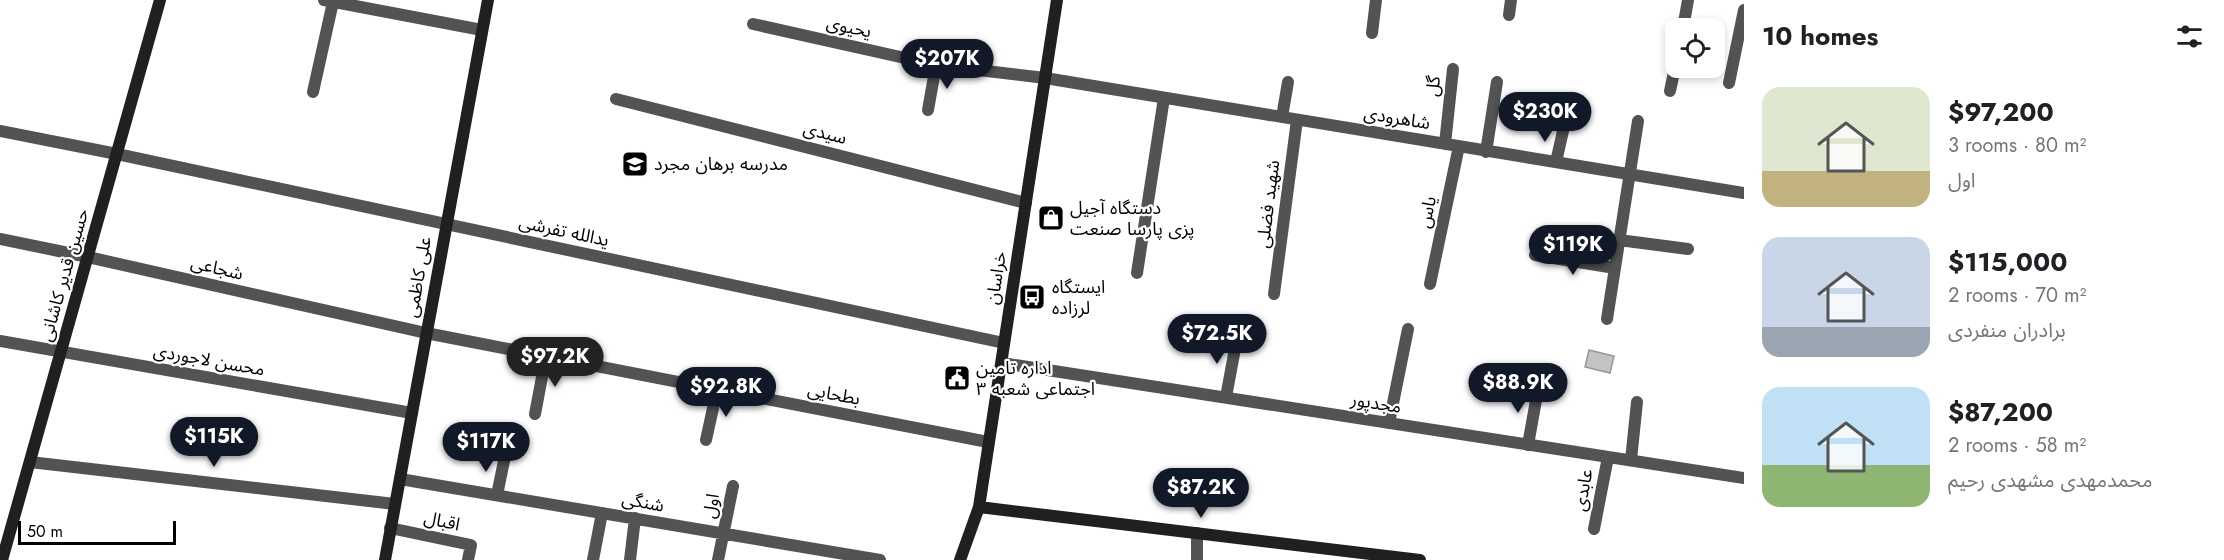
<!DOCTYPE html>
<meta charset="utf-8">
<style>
body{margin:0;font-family:Jost,"Noto Sans Arabic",sans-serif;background:#f2f2f2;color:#202124;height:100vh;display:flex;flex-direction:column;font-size:22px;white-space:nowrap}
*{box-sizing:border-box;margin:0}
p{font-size:20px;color:#757577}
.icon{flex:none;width:33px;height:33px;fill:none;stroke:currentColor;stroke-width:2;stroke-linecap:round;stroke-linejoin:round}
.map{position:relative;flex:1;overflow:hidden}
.details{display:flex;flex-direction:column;background:#fff;width:480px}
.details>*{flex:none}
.buttons{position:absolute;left:1665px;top:18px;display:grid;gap:12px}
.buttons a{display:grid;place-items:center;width:60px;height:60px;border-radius:12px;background:#fff;box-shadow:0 3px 9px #0003;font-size:30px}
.scale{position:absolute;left:18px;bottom:15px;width:158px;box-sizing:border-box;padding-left:6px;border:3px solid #000;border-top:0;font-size:16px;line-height:21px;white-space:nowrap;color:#000;-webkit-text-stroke:4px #fff;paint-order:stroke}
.price{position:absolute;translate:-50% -51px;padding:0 14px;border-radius:21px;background:#111827;color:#fff;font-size:20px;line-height:39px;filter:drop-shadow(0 2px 3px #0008)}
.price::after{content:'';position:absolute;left:50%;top:36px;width:18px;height:14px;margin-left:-9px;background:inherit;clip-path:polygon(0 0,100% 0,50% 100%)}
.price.current{background:#222;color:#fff}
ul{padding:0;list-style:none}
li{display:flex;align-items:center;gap:18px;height:150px;padding:0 18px}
li span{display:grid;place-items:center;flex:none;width:168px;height:120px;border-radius:18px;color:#555}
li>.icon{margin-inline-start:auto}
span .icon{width:72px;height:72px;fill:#fffc;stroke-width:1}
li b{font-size:26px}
h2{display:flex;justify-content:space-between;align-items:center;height:72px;padding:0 18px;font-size:26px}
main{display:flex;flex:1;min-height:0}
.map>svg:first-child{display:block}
.building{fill:#c3c3c3;stroke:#979797;stroke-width:1.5}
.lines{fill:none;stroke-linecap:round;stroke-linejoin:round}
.street{stroke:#535353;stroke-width:12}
.secondary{stroke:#202020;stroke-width:12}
.labels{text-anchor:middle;stroke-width:4.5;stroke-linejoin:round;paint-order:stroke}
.street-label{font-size:18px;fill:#000;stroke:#fff}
.poi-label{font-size:18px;fill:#000;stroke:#fff;text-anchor:start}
</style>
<main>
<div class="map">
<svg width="1744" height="560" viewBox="0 0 1744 560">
<rect width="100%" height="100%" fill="#fff"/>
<!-- building -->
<path class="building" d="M1589 350 1614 356 1610 373 1585 367Z"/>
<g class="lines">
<!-- street -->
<path class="street" d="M324 0 482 30
M1509 15 1511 0
M753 24 936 65 1045 78 1744 193
M1683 28 1688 0
M1372 33 1376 0
M1729 83 1744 10
M1670 91 1676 63
M313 92 333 2
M616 99 1026 203
M928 110 936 65
M1282 117 1288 82
M0 131 117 154 1004 343
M1445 144 1453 69
M1486 152 1497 82
M1556 162 1563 131
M0 239 88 257 426 333 988 442
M1619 240 1688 249
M1535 255 1615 268
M1137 273 1164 98
M1430 284 1459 146
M1274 294 1297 120
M1607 319 1638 121
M0 341 412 413
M1002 363 1744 478
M1226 397 1237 338
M535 414 546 356
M1389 423 1408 329
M706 440 717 390
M1528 445 1538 389
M1631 460 1637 402
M30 462 395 504
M400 479 880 560
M497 495 505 456
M390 528 471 545 468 560
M1594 529 1608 457
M593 560 602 513
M630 560 635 518
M718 560 733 486
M1197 560V533"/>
<!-- secondary -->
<path class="secondary" d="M979 507 1420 560
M2 560 160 0
M385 560 488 0
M960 560 979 507 1057 0"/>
</g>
<!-- icons -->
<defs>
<symbol id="school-square" viewBox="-11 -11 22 22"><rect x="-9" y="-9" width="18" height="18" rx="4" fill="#000" stroke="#fff"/><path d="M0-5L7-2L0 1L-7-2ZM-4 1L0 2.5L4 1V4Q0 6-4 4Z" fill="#fff"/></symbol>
<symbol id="shop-square" viewBox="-11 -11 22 22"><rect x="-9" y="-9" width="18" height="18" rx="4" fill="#000" stroke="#fff"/><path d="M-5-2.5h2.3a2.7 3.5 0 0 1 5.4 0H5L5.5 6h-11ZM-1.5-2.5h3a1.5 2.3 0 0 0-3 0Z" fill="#fff"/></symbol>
<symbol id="bus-square" viewBox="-11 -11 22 22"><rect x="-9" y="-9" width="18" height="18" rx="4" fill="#000" stroke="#fff"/><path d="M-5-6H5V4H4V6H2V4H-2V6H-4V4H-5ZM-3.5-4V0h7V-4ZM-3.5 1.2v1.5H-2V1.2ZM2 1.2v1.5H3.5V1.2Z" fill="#fff"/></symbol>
<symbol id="civic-square" viewBox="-11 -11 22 22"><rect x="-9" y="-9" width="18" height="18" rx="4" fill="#000" stroke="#fff"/><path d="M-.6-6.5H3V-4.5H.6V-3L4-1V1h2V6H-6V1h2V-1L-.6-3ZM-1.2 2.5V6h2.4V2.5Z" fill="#fff"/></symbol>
</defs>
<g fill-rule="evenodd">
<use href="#school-square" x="620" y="149" width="30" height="30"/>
<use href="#shop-square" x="1036" y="203" width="30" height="30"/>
<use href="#bus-square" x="1017" y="282" width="30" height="30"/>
<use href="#civic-square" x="942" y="363" width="30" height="30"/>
</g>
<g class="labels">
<!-- street labels -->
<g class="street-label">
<text transform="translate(849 27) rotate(12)" y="6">یحیوی</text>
<text transform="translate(1433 86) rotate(-83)" y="6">گل</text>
<text transform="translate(1397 118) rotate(9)" y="6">شاهرودی</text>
<text transform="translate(825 133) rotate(14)" y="6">سیدی</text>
<text transform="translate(1268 204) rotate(-83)" y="6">شهید فضلی</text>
<text transform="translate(1427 212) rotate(-78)" y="6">یاس</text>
<text transform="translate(564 231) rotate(12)" y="6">یدالله تفرشی</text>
<text transform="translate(217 268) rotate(13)" y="6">شجاعی</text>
<text transform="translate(64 275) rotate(-74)" y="6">حسین قدیر کاشانی</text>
<text transform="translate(418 277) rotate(-80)" y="6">علی کاظمی</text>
<text transform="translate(996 278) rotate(-81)" y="6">خراسان</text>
<text transform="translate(209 360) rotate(10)" y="6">محسن لاجوردی</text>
<text transform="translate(834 394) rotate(11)" y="6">بطحایی</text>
<text transform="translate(1376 403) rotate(9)" y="6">مجدپور</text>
<text transform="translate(1583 490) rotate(-80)" y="6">عابدی</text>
<text transform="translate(643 502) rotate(10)" y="6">شنگی</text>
<text transform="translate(711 506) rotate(-80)" y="6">اول</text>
<text transform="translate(442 521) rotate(12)" y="6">اقبال</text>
</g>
<!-- poi labels -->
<g class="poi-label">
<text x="654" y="170">مدرسه برهان مجرد</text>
<text x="1070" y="214">دستگاه آجیل<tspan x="1070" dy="21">پزی پارسا صنعت</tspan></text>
<text x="1052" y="293">ایستگاه<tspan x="1052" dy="21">لرزاده</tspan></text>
<text x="976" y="374">اداره تامین<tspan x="976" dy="21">اجتماعی شعبه ۳</tspan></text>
</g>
</g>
</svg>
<div class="buttons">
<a><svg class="icon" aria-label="locate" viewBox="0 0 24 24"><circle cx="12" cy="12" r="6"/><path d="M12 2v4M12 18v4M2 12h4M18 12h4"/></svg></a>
</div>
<div class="scale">50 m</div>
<b class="price" style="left:947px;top:90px">$207K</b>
<b class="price" style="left:1545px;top:143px">$230K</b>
<b class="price" style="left:1573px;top:276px">$119K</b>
<b class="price" style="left:1217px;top:365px">$72.5K</b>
<b class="price current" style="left:555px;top:388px">$97.2K</b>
<b class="price" style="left:1518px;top:414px">$88.9K</b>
<b class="price" style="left:726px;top:418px">$92.8K</b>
<b class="price" style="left:214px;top:468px">$115K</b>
<b class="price" style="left:486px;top:473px">$117K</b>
<b class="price" style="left:1201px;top:519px">$87.2K</b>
</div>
<section class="details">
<h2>10 homes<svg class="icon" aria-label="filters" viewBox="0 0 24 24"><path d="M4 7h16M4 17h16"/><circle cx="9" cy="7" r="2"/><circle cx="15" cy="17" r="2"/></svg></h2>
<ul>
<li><span style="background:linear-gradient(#dfe7d0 70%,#c2b280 0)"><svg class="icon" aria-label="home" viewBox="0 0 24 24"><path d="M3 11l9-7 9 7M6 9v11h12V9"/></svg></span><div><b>$97,200</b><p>3 rooms · 80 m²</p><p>اول</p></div></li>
<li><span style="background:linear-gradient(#c9d6e8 75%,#9aa5b1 0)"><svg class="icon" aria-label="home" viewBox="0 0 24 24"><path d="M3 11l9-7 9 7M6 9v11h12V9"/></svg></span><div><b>$115,000</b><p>2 rooms · 70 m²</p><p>برادران منفردی</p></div></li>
<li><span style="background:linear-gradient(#bfe0f5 65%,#8fb573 0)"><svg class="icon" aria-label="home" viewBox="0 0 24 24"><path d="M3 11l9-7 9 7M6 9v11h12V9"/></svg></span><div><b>$87,200</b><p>2 rooms · 58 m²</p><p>محمدمهدی مشهدی رحیم</p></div></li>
</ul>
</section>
</main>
